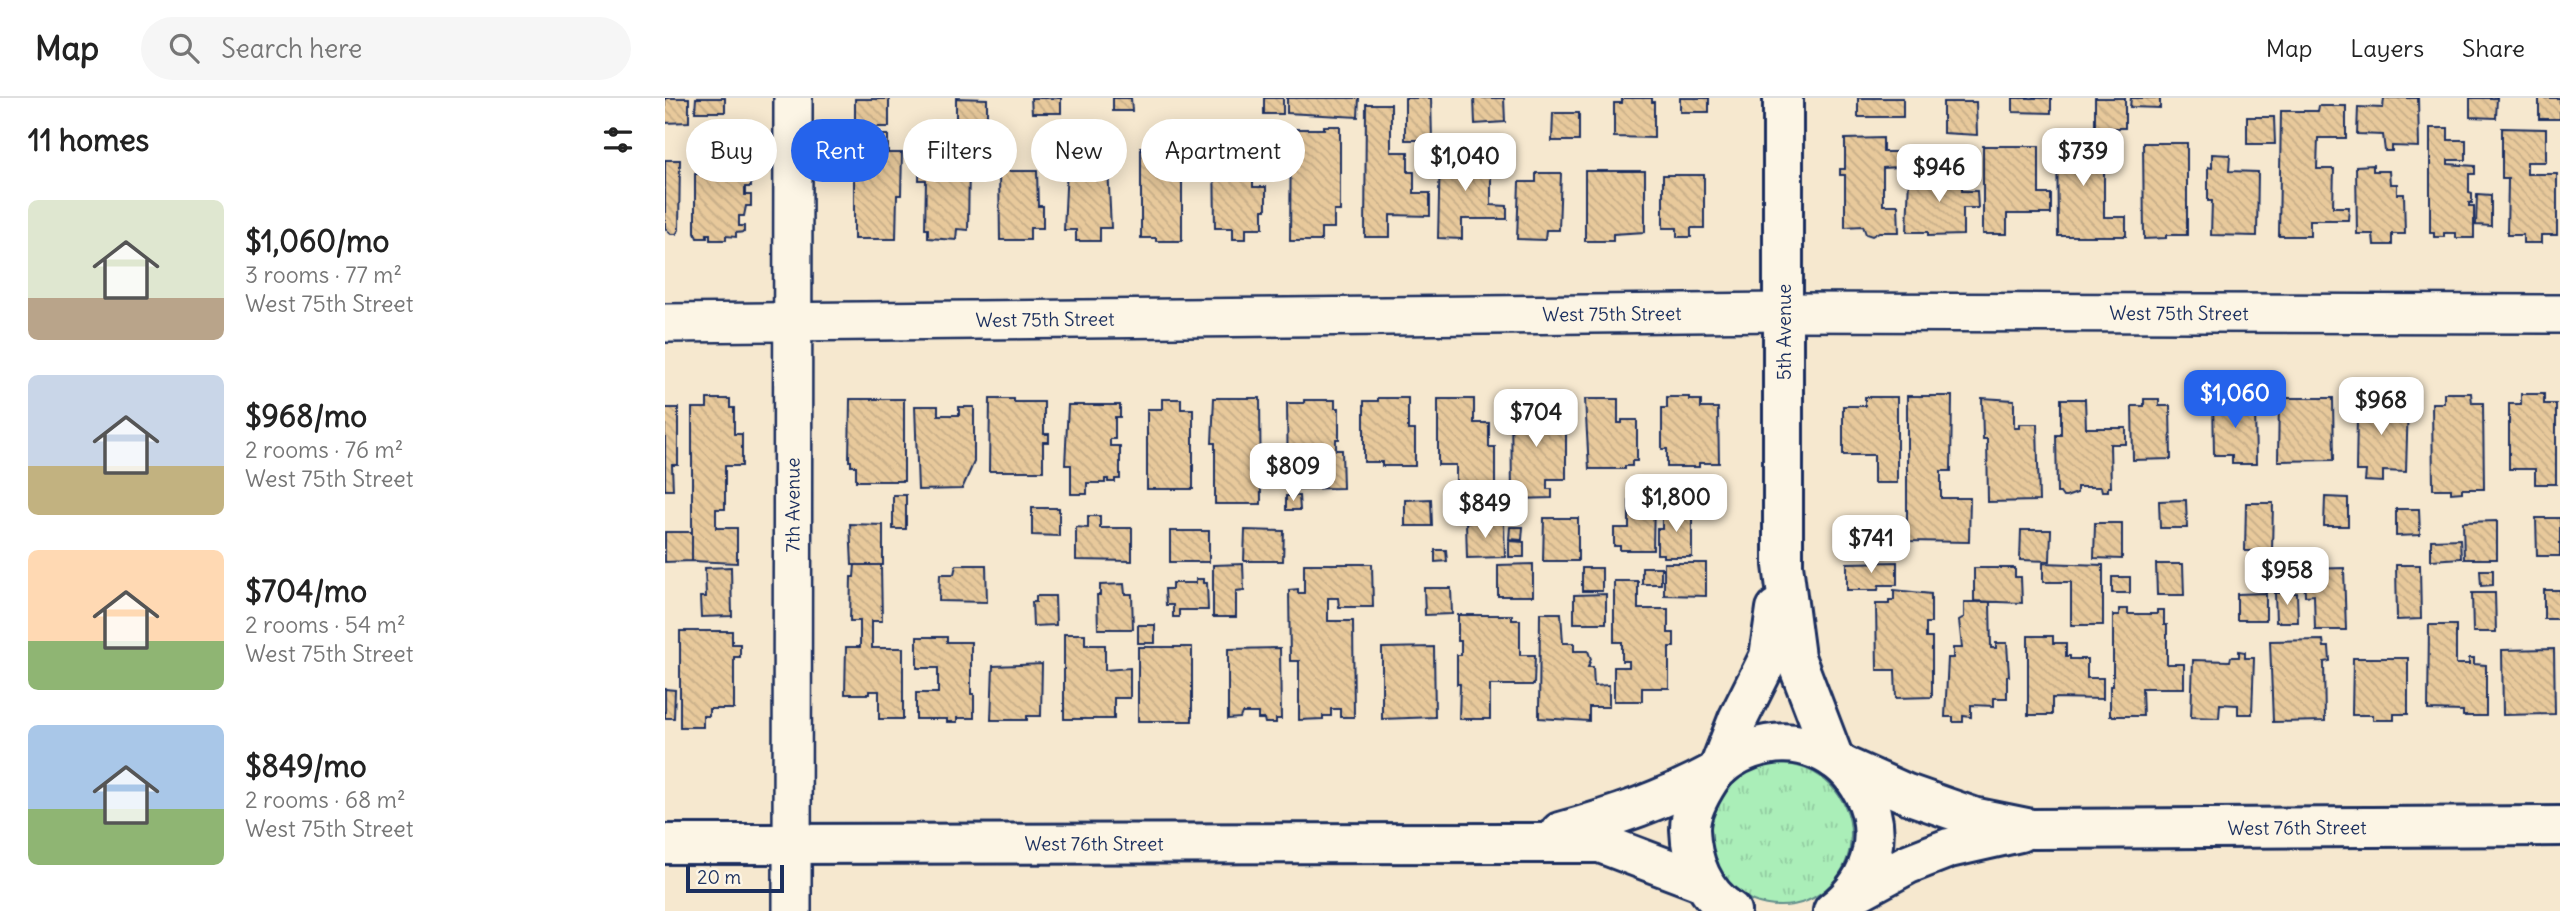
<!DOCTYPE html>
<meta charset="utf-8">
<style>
body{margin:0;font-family:Delius,sans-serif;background:#f6f6f6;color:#222;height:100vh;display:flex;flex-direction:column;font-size:26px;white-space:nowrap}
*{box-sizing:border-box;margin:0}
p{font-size:23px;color:#767676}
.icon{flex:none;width:38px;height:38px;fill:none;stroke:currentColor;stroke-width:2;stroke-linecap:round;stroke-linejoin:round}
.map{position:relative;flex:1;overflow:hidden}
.side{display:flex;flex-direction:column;background:#fff;width:665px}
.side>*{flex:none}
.banner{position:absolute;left:21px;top:21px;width:665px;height:63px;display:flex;gap:14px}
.scale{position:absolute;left:21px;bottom:18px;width:98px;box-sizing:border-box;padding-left:7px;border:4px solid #1b2f5e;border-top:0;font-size:19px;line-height:24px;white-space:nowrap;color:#1b2f5e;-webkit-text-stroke:5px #fcf5e5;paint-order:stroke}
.price{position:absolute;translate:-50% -60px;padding:0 16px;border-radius:14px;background:#fff;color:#222;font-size:23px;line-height:46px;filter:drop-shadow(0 2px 4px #0008)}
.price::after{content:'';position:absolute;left:50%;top:42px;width:21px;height:16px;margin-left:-10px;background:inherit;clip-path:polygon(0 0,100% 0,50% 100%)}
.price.selected{background:#2563eb;color:#fff}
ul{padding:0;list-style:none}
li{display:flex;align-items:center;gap:21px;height:175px;padding:0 28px}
li span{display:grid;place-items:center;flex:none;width:196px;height:140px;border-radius:10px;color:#555}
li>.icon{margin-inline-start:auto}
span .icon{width:84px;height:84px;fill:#fffc;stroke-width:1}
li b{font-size:30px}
h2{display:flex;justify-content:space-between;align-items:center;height:84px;padding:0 28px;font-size:30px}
.chip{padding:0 24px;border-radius:32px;background:#fff;box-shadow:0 4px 18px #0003;font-size:24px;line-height:63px}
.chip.selected{background:#2563eb;color:#fff}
header{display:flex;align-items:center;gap:42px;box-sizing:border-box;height:98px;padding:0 35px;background:#fff;border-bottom:2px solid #e0e0e0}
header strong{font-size:33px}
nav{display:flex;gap:38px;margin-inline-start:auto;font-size:24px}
.search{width:490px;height:63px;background:#f6f6f6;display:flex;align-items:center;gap:18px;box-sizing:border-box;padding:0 24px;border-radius:38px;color:#767676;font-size:26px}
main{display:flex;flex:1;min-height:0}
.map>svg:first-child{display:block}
.grass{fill:url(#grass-tufts);stroke:#628e8b;stroke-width:2}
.building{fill:url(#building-back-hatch);stroke:#1b2f5e;stroke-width:2}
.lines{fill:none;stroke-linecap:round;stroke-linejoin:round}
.street-casing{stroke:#1b2f5e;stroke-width:42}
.secondary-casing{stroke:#1b2f5e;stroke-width:44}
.street{stroke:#fcf5e5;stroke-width:37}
.secondary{stroke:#fcf5e5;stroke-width:38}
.labels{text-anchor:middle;stroke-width:5;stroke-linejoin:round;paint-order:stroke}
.street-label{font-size:19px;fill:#1b2f5e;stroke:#fcf5e5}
</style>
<header>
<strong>Map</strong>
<div class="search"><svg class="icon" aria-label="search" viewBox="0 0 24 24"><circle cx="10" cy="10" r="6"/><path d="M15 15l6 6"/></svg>Search here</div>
<nav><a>Map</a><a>Layers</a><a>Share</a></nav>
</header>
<main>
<section class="side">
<h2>11 homes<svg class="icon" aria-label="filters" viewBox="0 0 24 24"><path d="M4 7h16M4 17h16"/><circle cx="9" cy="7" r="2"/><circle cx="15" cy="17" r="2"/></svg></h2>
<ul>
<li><span style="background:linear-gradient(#dfe7d0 70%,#b9a48a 0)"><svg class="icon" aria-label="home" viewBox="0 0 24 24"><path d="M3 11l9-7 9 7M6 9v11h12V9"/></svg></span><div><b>$1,060/mo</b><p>3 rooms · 77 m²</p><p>West 75th Street</p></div></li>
<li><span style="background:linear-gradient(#c9d6e8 65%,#c2b280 0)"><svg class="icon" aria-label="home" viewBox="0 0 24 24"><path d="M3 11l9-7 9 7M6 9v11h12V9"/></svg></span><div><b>$968/mo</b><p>2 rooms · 76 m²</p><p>West 75th Street</p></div></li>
<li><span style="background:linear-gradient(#ffd9b3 65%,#8fb573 0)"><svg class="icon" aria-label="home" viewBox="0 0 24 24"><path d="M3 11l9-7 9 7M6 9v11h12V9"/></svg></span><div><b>$704/mo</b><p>2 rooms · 54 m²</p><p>West 75th Street</p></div></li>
<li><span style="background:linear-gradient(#a9c7e8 60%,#8fb573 0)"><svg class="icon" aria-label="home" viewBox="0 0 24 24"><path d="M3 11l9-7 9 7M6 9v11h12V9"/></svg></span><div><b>$849/mo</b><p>2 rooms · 68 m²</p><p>West 75th Street</p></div></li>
</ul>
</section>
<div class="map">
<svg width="1895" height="813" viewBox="0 0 1895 813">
<defs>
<pattern id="grass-tufts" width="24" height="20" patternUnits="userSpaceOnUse" patternTransform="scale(1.75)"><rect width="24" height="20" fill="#aaeeb8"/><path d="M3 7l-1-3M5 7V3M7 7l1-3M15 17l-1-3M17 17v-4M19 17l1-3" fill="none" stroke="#92cca1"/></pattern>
<pattern id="building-back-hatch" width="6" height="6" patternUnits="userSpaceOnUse" patternTransform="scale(1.75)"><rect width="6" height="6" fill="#e8c99b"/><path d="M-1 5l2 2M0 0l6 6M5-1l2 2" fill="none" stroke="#c6ad88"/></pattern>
</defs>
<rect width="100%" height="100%" fill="#f6e8cf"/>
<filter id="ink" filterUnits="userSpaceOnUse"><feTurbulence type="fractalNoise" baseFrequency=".0143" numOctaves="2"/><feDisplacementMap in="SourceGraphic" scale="14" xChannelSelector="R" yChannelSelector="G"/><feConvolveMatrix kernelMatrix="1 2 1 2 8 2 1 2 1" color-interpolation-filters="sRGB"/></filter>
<g filter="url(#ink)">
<!-- grass -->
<path class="grass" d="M1044 737a71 71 0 1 1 142 0a71 71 0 1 1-142 0Z"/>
<!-- building -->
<path class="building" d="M0 0H24V24L0 25Z
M31 0H60V14H30Z
M291 0 322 1V34H291Z
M366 0H396V15H367Z
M448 0H466L467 13H448Z
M599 0H618V16H599Z
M622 0H694L693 19 622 15Z
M740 0H766L767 42H740Z
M809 0H839L840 24 810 26Z
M957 0H987V4H989V40L949 39V5H957Z
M1015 0H1044V14H1015Z
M1193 0H1238V19H1193Z
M1348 0H1386V15L1348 14Z
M1430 0H1460V30H1430Z
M1466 0H1495V10L1465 9Z
M1719 0H1753L1754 49 1727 48V53H1720L1718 37 1692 36 1693 9 1718 10Z
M1805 0H1832L1831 20 1805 19Z
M1874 0H1895V21H1874Z
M190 1H224V29H190Z
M1278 4H1311L1312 37 1278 35Z
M701 6H726V54H743V74H749V95H765V118L725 117V139H700Z
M1654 8H1681V40H1653L1652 71H1669L1668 109H1684L1683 122H1645V138H1614L1616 13H1653Z
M888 15H914V43H887Z
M1582 19H1609L1610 46H1582Z
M659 28H675V113H669V130H656V143H625L626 31H659Z
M538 29 539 59 517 60V30Z
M1765 30H1783V42H1801V62H1783V66L1810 68V76H1804V94L1807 95V105H1804V108H1809V140H1791V135H1779V139H1769V135H1765Z
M1837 30 1881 31V64H1862V76H1892V137H1876V145H1858V137H1842L1843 81H1837Z
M1419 32V41H1434V47H1439V119H1461V138H1393L1392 33Z
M194 37H223V55H237L236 97H232L231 141H189V55H194Z
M1218 40V54H1232V69L1218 70V107H1233L1234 134H1214L1207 138 1201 136 1198 128 1180 129V77H1175V71H1180V41Z
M1478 45H1522V137H1501V140L1479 141Z
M1318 48H1374V96H1386V116H1342V136H1318Z
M476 49H502V77H517V143H491V140H476Z
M255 50H268V56H284V66L304 67 303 132 292 131 291 142 263 140V131H260L261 82H254Z
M573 52V74H588V89H601V112H598V130H581V141H568V130H550L549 53Z
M775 54H818L817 66H826V107L842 108V121H797V141L773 140Z
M1547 56 1565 57 1564 73 1593 74 1592 138 1546 137 1547 103H1543V69L1547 70Z
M0 62H15L14 132 11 136H6L0 130Z
M413 62H433V68H443L446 130H435V143H411V132H399L402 69H413Z
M48 67 58 68 57 75H67V79H81V83H86V89H80V97H86V108H81L79 118H74V128H79V134L71 135V139L61 138V142H45V136H42V140H32L30 135V76H47Z
M1708 67V73H1724L1725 86H1732V96H1739L1740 136H1727V147H1709L1708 136H1692L1691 68Z
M334 73H372L373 108H378V130H365V142H335Z
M920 73H980V134L948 136V143H920Z
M1274 73H1297V93H1312L1313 110H1298V137L1263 138V134H1242L1244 78H1274Z
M871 75H896L894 132H881L880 142 852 141 854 84H871Z
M998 77H1039V130H1026V139H1012V130H998Z
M1812 96 1826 97V128L1811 127Z
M1779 295H1806L1807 305H1818L1819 391H1797V394L1786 395V391H1768L1767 305H1779Z
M1856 296H1879V306H1891V386H1870V371H1844V306H1856Z
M1242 298H1287L1286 373H1276V400H1305L1304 444 1242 443Z
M1002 299H1024V302H1036V310H1053L1054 365H1034V369H1002V351H997V310H1002Z
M1200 299H1232V385H1209V357H1178V308H1200Z
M1577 299V309H1590L1591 366H1567V357H1549L1548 300Z
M1730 299H1740L1743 303 1741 374 1718 373V384L1700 383 1701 373H1691L1692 318H1688L1689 301 1724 302 1726 310V303Z
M549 300H595L596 406H550V345H547Z
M713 300H743V332H750V368H717V364H699V303H713Z
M878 300V315H901V381H882V391H887V400L847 401 846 301Z
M1317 300 1349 302V330H1354V326H1372L1374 403 1323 404 1322 341H1318Z
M1614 300H1668L1669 362 1613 363Z
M42 301H65V310H69V336H77V368H60V411H51V430H72V465L27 463V310H42Z
M185 301H239V383H191V368H186V363H184Z
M325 301H349V304H379V336H384V344H378V373H324Z
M497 301H516V311H528V391H482V311H497Z
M773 301H809V325H824V349H830V388H821V391H813V388H791V367H773Z
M920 301H953V325H957V322H972V363H967V368H960V371H924Z
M1396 301H1420L1421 330H1461V346H1445L1446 389H1443V393H1437L1436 389H1412V395L1401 399H1398L1395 395H1392L1391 337H1396Z
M1479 301H1494V308H1505L1506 361 1468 362 1467 308H1479Z
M639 302H670V310H674V341H671V352H677L678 390 623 391 622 305H639Z
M403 307H455V319H450V341H445V348H455V381H450V384H443V381H440V385H422V396H406V367H400Z
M250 308H273V317H294V309H309V364L297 391 253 392Z
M0 310H13V367H7L8 392H0Z
M228 397H241V431H228Z
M621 398H634L635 412H621Z
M1660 399 1683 400V428H1659Z
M766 401 767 428H740V402Z
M964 401H989L988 452H955V448H949V430H964Z
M1521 402 1522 430H1495L1494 403Z
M1581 405H1608L1607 453H1580Z
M367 410H394V438L367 437Z
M1731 411H1754L1755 437 1731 438Z
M997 412H1027V459H998V456H992V431H997Z
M423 418H435V430H467V463L411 462V429L423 430Z
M879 420H913V463H878Z
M1871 420H1895V458H1872Z
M1832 423V461H1799L1798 424Z
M801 424H839L840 459 802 460Z
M1189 424H1217L1216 451 1188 450Z
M1430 425H1457V461L1429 460Z
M185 426 218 427V467H187Z
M845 429H858L857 442 844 441Z
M580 432 619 433 618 463H579Z
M1356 432H1386L1385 463 1355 462Z
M505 433H544V464H505Z
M0 434H27V463L0 464Z
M1795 441 1796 460 1766 462V442Z
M844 443 859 444V459H844Z
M770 452H781L782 463 770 464Z
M1232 464V487H1214L1213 492H1182V465Z
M999 465H1041V498L999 497Z
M1378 465 1438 467V527H1406V484H1378Z
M578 466 579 492 571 493V519H548V467Z
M639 466H707L708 509H674L673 500H663V523H688L689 619H675V611H666V618H658V621L634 622V563H625L624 492 633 491V495H639Z
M868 466V498H833V467Z
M1491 466H1518L1519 497H1492Z
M190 467H216L217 523H207V550H238V621H214V593H204V596H180L181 549H195V523H185L186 479H189Z
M291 467H321L322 504 274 503 275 476H289Z
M1631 467 1630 483 1608 484V468Z
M1731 467H1755L1756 521 1732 522Z
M66 469 67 518 36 519 35 499H41L40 470Z
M977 469H996V486H977Z
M917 470H937V493H917Z
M1309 470H1350V479H1356L1357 505 1309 503Z
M1679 470 1681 532H1650L1649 497 1640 498 1639 471Z
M1815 472H1828V487L1816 488Z
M1447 479H1465V495H1447Z
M531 481H538V485H542L543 512H514V519H508V507H501L500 491H507V485H531Z
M949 483H973V511H1003V535H1009V549H1004V590H977V603H949V569H964V563H957V544H949Z
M459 486 460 496H467L468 531H433L432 497H435V487Z
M759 490H786L787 516 760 517Z
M1229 492 1266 496V525H1261V540H1267V599L1231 600 1230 572H1212L1211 506H1224V502H1229Z
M1879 492H1895V521H1879Z
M1601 495V522H1572V496Z
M1610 495H1632L1633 524H1611Z
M1807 495H1830L1831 534H1808Z
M941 496V525H909V497Z
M371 498H390L391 527 368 528 367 504H371Z
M1299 504H1325L1326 550H1331V545H1342L1344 578H1342V600H1329V608L1306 607V619L1298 618V624H1288V619H1280L1283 560H1288V550H1297L1294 522 1299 519Z
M1454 511H1463V516H1492V512H1499V527H1502V566H1519V590H1477L1478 618H1445V588H1448V517H1454Z
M875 515H896L898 545H909V553H923L926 561 923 569H928L929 588 944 587V609H924V623L874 620Z
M793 517H847V522H855V557H870L869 587H825V621H794L795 586H792V557H796V543H793Z
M473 527H490V545H473Z
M1764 527H1791V566H1804V560H1809V566L1821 567V618H1798V613L1763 612Z
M15 533H67V546H75V559H69V611H44V618H38V629H15Z
M399 536H420V547H440V572L465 570V600H449V621H399Z
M1363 538H1388V545H1401V558H1405V561H1422V580H1438V601L1387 600V617H1363Z
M252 539H282V544H306V596H309V620H292V624H282V621H251V595H273V570H252Z
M1658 542 1659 549H1664L1665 563 1659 564 1660 623 1608 624 1605 543Z
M473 549H527V623H473Z
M769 549 770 619 717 621V550Z
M615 550 616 621H611V625H600L599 621H593V615H577L575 620 563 621V551Z
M1889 551 1890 616 1838 617 1837 552Z
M1574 553 1580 554V560H1589L1587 616H1573V607L1555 606 1554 620 1526 619 1528 562 1565 563 1566 559H1574Z
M1688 560H1743V616H1729V622H1708V617H1687Z
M377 566 376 618H362V622H326L328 568Z
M0 591 10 592 9 620H0Z"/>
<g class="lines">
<defs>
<g id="street">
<path id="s1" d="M0 225 1119 214 1895 216"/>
<path id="s2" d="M127 813 128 0"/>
</g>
<g id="secondary">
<path d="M1118 0V467L1130 559 1169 661"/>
<path id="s3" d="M1179 668 1242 696 1308 719 1367 731 1895 728"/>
<path d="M1054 670 1073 621 1104 559 1111 511"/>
<path d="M895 734C949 719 999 702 1049 675"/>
<path id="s4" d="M0 746 935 745 1038 784"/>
<path d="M1188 796 1243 766 1284 750 1355 734"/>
<path d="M1066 813C1038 795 1026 763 1025 731 1025 713 1035 696 1044 682 1054 667 1070 657 1086 651 1186 617 1257 745 1168 813"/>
</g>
</defs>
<!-- street casing -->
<use href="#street" class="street-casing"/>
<!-- secondary casing -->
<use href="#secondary" class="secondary-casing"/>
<!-- street -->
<use href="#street" class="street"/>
<!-- secondary -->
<use href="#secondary" class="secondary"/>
</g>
</g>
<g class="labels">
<!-- street labels -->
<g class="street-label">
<text dy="7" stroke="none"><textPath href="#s1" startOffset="1514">West 75th Street</textPath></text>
<text dy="7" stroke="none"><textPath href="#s1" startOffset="947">West 75th Street</textPath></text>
<text dy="7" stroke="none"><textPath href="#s1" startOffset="380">West 75th Street</textPath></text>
<text transform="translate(1119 234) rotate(-90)" y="7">5th Avenue</text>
<text dy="7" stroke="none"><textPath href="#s2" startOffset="406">7th Avenue</textPath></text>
<text dy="7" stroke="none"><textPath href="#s3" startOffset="464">West 76th Street</textPath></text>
<text dy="7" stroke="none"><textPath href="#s4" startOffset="429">West 76th Street</textPath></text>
</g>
</g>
</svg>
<div class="scale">20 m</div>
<b class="price" style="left:1418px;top:90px">$739</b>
<b class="price" style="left:800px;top:95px">$1,040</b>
<b class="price" style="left:1274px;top:106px">$946</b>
<b class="price selected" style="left:1570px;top:332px">$1,060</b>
<b class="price" style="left:1716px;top:339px">$968</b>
<b class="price" style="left:871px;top:351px">$704</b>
<b class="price" style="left:628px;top:405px">$809</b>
<b class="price" style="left:1011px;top:436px">$1,800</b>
<b class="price" style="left:820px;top:442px">$849</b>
<b class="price" style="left:1206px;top:477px">$741</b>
<b class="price" style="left:1622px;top:509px">$958</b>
<div class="banner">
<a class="chip">Buy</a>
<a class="chip selected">Rent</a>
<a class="chip">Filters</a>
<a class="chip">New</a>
<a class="chip">Apartment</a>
</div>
</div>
</main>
